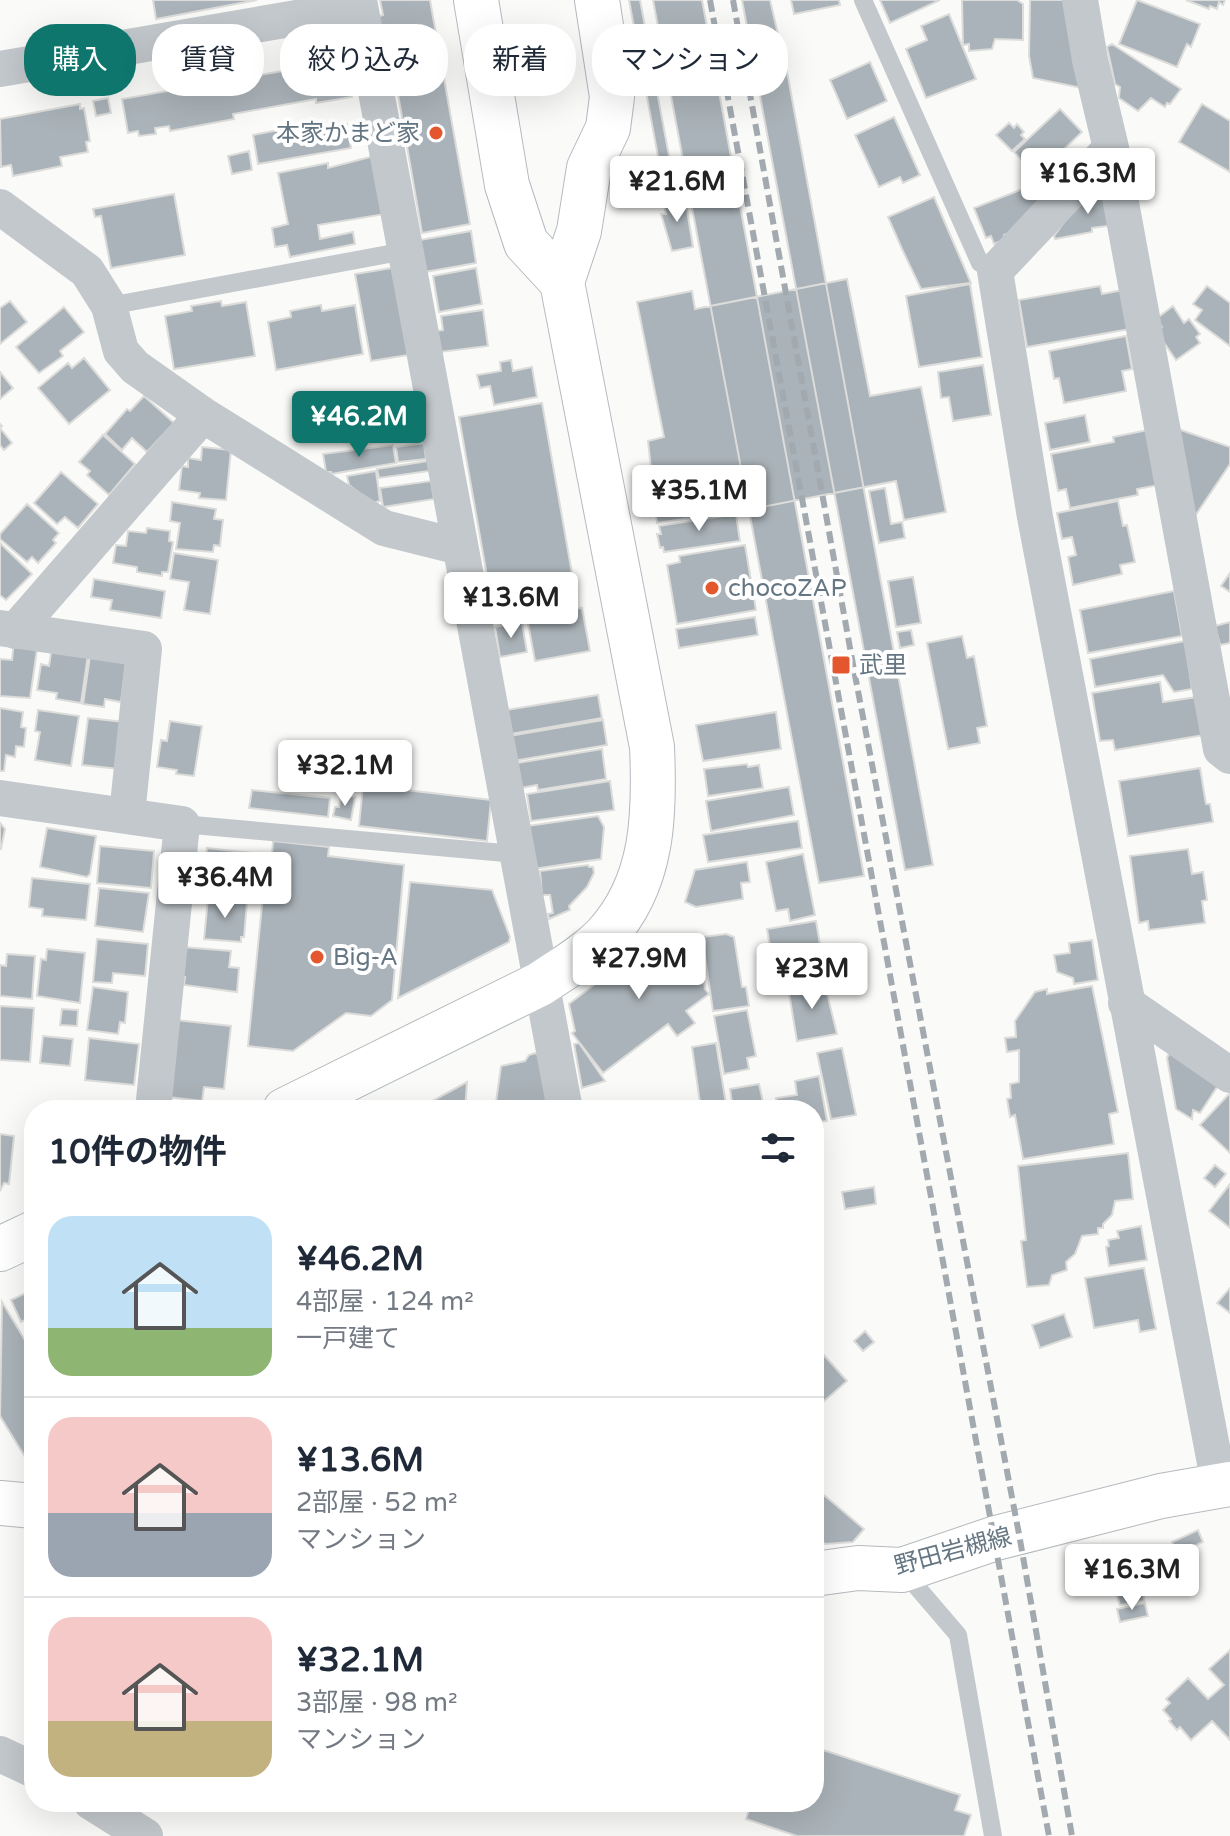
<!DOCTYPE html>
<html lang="ja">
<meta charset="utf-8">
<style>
body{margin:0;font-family:"Varela Round","Noto Sans JP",sans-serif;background:#f2f2f3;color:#1f2937;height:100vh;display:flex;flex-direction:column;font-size:30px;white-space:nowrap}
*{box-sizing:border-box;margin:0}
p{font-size:26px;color:#747a83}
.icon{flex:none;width:44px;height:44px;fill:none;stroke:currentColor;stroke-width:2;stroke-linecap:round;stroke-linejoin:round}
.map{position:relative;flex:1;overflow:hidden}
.sheet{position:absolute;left:24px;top:1100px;width:800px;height:712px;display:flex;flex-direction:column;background:#fff;border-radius:32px;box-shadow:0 8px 32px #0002}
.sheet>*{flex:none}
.banner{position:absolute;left:24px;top:24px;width:800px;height:72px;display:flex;gap:16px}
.price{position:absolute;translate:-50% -68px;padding:0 18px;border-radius:8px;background:#fff;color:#222;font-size:26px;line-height:52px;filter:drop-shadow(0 2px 4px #0008)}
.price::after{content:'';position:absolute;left:50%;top:48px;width:24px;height:18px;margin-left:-12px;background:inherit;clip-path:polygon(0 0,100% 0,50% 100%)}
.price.selected{background:#0f766e;color:#fff}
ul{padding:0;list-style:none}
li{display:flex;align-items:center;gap:24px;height:200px;padding:0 24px}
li+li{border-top:2px solid #e0e1e3}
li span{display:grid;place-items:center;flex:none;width:224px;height:160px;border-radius:24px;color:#555}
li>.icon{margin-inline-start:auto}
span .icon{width:96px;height:96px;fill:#fffc;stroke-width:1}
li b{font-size:34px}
h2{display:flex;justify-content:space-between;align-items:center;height:96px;padding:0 24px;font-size:34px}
.pill{padding:0 28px;border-radius:32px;background:#fff;box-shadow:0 8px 32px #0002;font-size:28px;line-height:72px}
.pill.selected{background:#0f766e;color:#fff}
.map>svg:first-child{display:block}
.building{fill:#aab3b9;stroke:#dcdcda;stroke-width:2}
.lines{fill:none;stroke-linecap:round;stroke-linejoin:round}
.secondary-casing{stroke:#b3babf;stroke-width:46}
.primary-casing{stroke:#b5babe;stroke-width:46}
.lane{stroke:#c3c8cc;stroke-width:18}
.street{stroke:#c3c8cc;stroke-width:36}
.secondary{stroke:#fff;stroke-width:44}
.primary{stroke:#fff;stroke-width:44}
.rail{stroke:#a2aab0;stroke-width:6;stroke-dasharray:12 6;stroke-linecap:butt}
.poi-dot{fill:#e4572e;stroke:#fff;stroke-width:3}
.labels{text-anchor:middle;stroke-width:8;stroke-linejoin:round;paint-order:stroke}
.poi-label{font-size:24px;fill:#657683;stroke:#fff;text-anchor:start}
.street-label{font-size:24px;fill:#657683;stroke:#fff}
</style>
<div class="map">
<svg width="1230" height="1836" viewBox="0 0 1230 1836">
<rect width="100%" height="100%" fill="#fafaf8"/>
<!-- building -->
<path class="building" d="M153 0H257L156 19Z
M380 0H430L470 224 422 233 395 77H387L376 17 383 15Z
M629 0H640L672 172 661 173Z
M653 0H702L864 876 819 883Z
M742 0H770L788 77 933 865 905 870Z
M791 0H839L840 5 794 14Z
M880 0H940L890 23Z
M962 0H1017L1023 4V40L995 39 992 49 969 51V44L963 45Z
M1030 0H1066L1082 88 1033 78 1029 56Z
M1137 0 1200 24 1191 47 1187 44 1177 67 1119 44Z
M1186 0H1225L1223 5 1219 2 1217 9 1210 6 1209 9Z
M949 14 976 79 926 98 906 49 927 40 921 26Z
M1112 44 1181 89 1170 104 1167 103 1165 107 1151 98 1138 111 1119 98 1120 87 1115 84 1107 47Z
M345 60 352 97 316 103V99L233 114 234 119 170 131 169 126 155 128 156 134 139 136 138 131 128 133 122 99Z
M870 62 887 101 847 119 830 80Z
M108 98 111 113 96 116 93 101Z
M80 104V109L84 108 90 141 86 142 88 152 60 157 62 166 13 176 11 165 1 167 0 119Z
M1202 104 1230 121V172L1179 142Z
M1060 109 1082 132 1060 153 1063 155 1037 176 1014 152Z
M894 117 920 175 903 183 900 177 879 187 855 135Z
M316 123 317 130 347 124 351 148 258 164 253 135Z
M1009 123 1014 128 1017 124 1024 132 1021 135 1025 139 1012 151 996 135Z
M249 151 252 170 232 174 228 156Z
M374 156 385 214 318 225 320 239 353 232 355 244 290 257 287 245 275 247 272 228 288 224 278 173 328 163V168Z
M634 167 642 169 634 197 626 195Z
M1056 176 1019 229 1004 235 1006 239 994 244 991 236 986 238 974 208Z
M1109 191 1115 225 1092 228V232L1055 239 1054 236 1079 202 1087 201 1086 195Z
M174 194 185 255 111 268 101 216 95 217 93 209Z
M685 197 693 247 672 251 661 214H666L663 201Z
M934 197 948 230 971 283 921 289 902 249 888 217Z
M471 231 476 263 425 272 420 240Z
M392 268 408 355 371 361 355 274Z
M476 268 482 304 439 312 433 276Z
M847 279 870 396 921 387 946 512 904 520 896 481 747 510 657 523 648 441 664 437 637 302 692 291 695 309Z
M970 284 982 357 919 367 906 296Z
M1100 286 1102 294 1123 290 1130 329 1027 347 1019 300Z
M1207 286 1230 303V346L1195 320 1202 310 1193 304Z
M10 301 27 322 0 344V308Z
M221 301 222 306 246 302 255 356 174 369 165 316 192 311 191 306Z
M321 305 322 311 355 305 363 354 276 370 268 322 291 317 290 311Z
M1173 306 1184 323 1189 319 1200 334 1196 337 1200 343 1176 360 1156 331 1162 327 1156 319Z
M64 307 84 332 60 351 63 356 39 373 16 347Z
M483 310 488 346 440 352 437 331 443 330 441 316Z
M1126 336 1132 369 1122 371 1126 391 1064 403 1059 378 1054 379 1049 351Z
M84 358 110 390 69 424 38 388 68 363 72 368Z
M511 360 513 371 532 367 537 397 494 405 490 386 480 388 477 375 501 371 500 362Z
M983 365 991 415 953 421 949 397 941 398 938 372Z
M0 372 13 388 0 399Z
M144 396 174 423 147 452 132 438 122 450 105 434 127 409 130 411Z
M542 403 577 602 494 616 459 417Z
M1085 415 1090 442 1050 450 1045 423Z
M0 424 2 426 0 428 12 443 4 450 0 445Z
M1153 429 1164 484 1137 489 1138 495 1070 508 1066 489 1058 491 1051 454 1114 442 1113 437Z
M1178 429 1230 447V464L1193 519Z
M103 435 135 464 109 495 87 475 90 471 79 462Z
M424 443 426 459 398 462 396 447Z
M393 445 396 463 331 474V472H326L323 454Z
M202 447 231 450 226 500 199 498 200 493 179 490 182 466 188 467V458L201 460Z
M428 461 429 471 379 478 377 469Z
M376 471 380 501 372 503 349 485 347 476Z
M61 472 98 504 78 528 65 517 57 524 34 503Z
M431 481 434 499 383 507 380 488Z
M885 488 891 524 902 522 905 538 879 543 869 491Z
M1118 501 1123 526 1127 525 1135 562 1120 565 1122 574 1073 585 1068 557 1076 555 1072 537 1062 539 1057 513Z
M172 502 216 509 214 519 223 520 220 546 214 545 213 552 176 549 180 523 170 521Z
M27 504 59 533 53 540 56 543 38 563 32 557 27 562 0 539V534Z
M736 514 740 541 664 552 663 547 660 548 657 534H661L659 526Z
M147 528 170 531 169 541 173 542 168 572H162V576L137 572V567L113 563 116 545 126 546 128 531 146 533Z
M0 543 32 574 6 600 0 595Z
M745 545 756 610 677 624 667 565 680 562 679 556Z
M174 553 218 560 210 614 184 610 189 582 170 579Z
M1230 573V592L1221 586Z
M913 577 921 623 896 627 888 581Z
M94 579 165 591 161 618 110 610 112 600 91 597Z
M1174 591 1182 636 1088 653 1080 610Z
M582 608 590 651 535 661 527 618Z
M755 617 758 635 679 648 676 629Z
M1230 622V643L1220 645 1215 626Z
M522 623 527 652 500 657 495 627Z
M911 630 914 645 900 648 897 632Z
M962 636 967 658 974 656 987 726 977 728 980 743 948 749 927 643Z
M14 640 38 643 30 698 0 696V659L12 660Z
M53 640 88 655 81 703 56 699 57 693 37 690 41 664 49 666Z
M1185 641 1192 689 1174 692 1163 675 1095 687 1090 659Z
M90 656H127L121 702 105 699 104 707 83 704Z
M1160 682 1163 702 1197 697 1204 735 1115 750 1113 740 1100 741 1092 693Z
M598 695 602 718 505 735 501 711Z
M0 708 23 712 21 727 26 728 24 747 16 746 15 757 6 755 4 771H0Z
M38 710 79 716 71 766 35 760 40 732 35 731Z
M776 712 781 749 703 761 696 725Z
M88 718 124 722 119 769 82 765Z
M603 720 607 745 513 761 509 736Z
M170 721 202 726 194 776 176 774 177 770 157 767 161 740 167 741Z
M602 749 606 779 538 790 537 785 521 788 517 763Z
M747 764 748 767 759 765 763 788 708 796 704 769Z
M1200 768 1206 804H1210L1213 822 1128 836 1119 781Z
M610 781 614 810 531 821 527 794Z
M363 785 491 800 487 841 359 826Z
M789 787 794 815 711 831 706 801Z
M252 790 330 798 328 817 249 808Z
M341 795 355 797 351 820 333 816 335 807H339Z
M598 816 604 827 601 859 533 869 527 826Z
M798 821 802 848 708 862 703 835Z
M0 823 5 829 1 849H0Z
M47 828 96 836 90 874 87 877 40 867Z
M273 841 329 847 328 856 404 865 392 1000 371 1016 346 1013 293 1051 248 1046 266 865 271 866Z
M100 846 154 851 151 888 97 883Z
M207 848 251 853 246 897 224 895 225 885 194 881 196 858 206 859Z
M1188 849 1192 874 1203 872 1207 900 1202 901 1205 923 1149 930 1148 921 1139 923 1130 856Z
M803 854 815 915 790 921 788 909 776 911 766 862Z
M747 862 750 882 741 883 743 899 696 907 685 902 695 870Z
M588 865 589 867H593L594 873 587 887 569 906 570 910 549 919 548 914 553 913 550 895H542L540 871Z
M32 878 90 884 86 920 42 916 43 909 29 907Z
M410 882 492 890 510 937 509 942 398 998Z
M99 888 149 893 143 932 95 926Z
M208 899 247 902 244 937H241V942L204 939Z
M816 921 824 968 793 973 792 969 774 972 767 929Z
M726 934 734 937 742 987H746L749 1006 713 1011 702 937Z
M643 936 674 955 677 953V944L698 940 705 989 709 994 686 1011 695 1023 677 1036 668 1024 603 1073 572 1033 575 1031 569 1004 621 964Z
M97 939 148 944 145 976 113 973 112 983 93 982Z
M1092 940 1098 980 1074 984 1073 978 1057 972 1054 955 1070 953 1069 943Z
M183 947 231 951 229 967 239 968 237 992 184 985 185 977H181Z
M47 949 85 953 80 1003 37 996 41 959 46 960Z
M7 954 35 956 32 999 0 996V965L6 966Z
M824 981 837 1034 797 1041 788 987Z
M1092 986 1118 1112 1109 1114 1114 1144 1023 1159 1015 1115 1010 1117 1007 1099 1011 1098 1010 1084 1019 1082V1050L1007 1052 1005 1038 1016 1037 1015 1021 1035 992 1047 989V994Z
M93 987 128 992 125 1023 120 1022 118 1034 87 1030Z
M0 1006 34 1008 30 1062 0 1060Z
M62 1009 78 1010 77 1026 60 1025Z
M747 1010 756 1056 747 1058 749 1069 724 1074 714 1016Z
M176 1020 231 1026 224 1089 204 1087 202 1101 168 1097Z
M43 1036 73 1039 70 1066 40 1063Z
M89 1038 139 1044 134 1085 85 1080Z
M579 1043 605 1081 582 1088 574 1044Z
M716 1043 727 1110H701L692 1047Z
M842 1048 856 1115 831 1119 817 1053Z
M1171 1049 1225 1075 1200 1113 1193 1110 1192 1119 1176 1109 1167 1058Z
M535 1053 538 1054 549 1110H495L501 1066 525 1061 529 1055Z
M819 1076 827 1121 814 1123V1110H778L776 1098 797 1095 795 1081Z
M467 1082 465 1110H416Z
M759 1084 763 1102 770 1101 771 1110H733L730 1089Z
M1230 1093V1153L1200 1125Z
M0 1134 14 1136 9 1184 4 1183 0 1191Z
M1128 1153 1133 1199 1115 1201 1112 1215 1103 1224V1228H1098V1234L1082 1236 1075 1254 1066 1262 1067 1270 1052 1275 1049 1285 1027 1287 1021 1241 1026 1240 1018 1166Z
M1215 1165 1226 1174 1215 1187 1204 1178Z
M1230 1184V1228L1209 1211Z
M874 1187 876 1204 845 1209 842 1192Z
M1141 1226 1147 1260 1109 1266 1106 1247 1109 1246 1108 1240 1119 1238 1117 1231Z
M814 1254 822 1299 814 1300Z
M1144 1268 1156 1329 1140 1332 1138 1320 1094 1328 1085 1278Z
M1230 1288V1313L1217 1303Z
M34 1289V1328L30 1327 27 1319 21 1322 11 1300Z
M2 1302 34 1355V1462L30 1465 0 1416Z
M1064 1314 1072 1337 1040 1348 1032 1325Z
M865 1331 874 1342 863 1351 854 1341Z
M823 1354 847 1381 814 1410V1361Z
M818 1490 864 1529 853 1542 825 1544 814 1535V1495Z
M1198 1530 1203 1542 1177 1554 1172 1542Z
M1135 1547 1140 1574 1112 1579 1107 1552Z
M1142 1575 1144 1601 1120 1605 1112 1581Z
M1145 1603 1148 1616 1120 1622 1117 1609Z
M1230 1650V1740L1212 1721 1191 1740 1180 1727 1177 1730 1169 1721 1171 1719 1163 1710 1170 1703 1166 1699 1188 1678 1208 1699 1224 1685 1209 1669Z
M814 1747 960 1795 955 1810 971 1815 964 1836H797L746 1819 751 1802H814Z"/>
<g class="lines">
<defs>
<path id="secondary" d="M476 0 507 185 526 243 562 282
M285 1110 540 984C562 969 587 955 605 936 654 883 655 814 652 747L562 282 579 231 589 168 608 128 612 97 597 0
M0 1249 34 1233"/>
<path id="primary" d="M0 1503 34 1506
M814 1574 858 1568 902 1570 996 1538 1161 1496 1230 1484"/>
</defs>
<!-- secondary casing -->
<use href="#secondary" class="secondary-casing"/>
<!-- primary casing -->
<use href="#primary" class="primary-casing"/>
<!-- lane -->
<path class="lane" d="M863 0 980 263 995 271
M109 306 405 251
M182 824 516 854
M904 1572 958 1635 993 1836"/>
<!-- street -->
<path class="street" d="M359 0 565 1110
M1080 0 1090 60 1111 148 995 271 1035 517 1219 1484
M0 69 360 7
M1111 148 1221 749 1230 756
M0 207 87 271 109 306 121 351 135 367 203 415 384 528 460 547
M0 628 144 649 127 815
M15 631 203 415
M0 798 182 824 153 1110
M1126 1003 1230 1075
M0 1754 34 1770
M91 1802 145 1836"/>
<!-- secondary -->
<use href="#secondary" class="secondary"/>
<!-- primary -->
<use href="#primary" class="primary"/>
<!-- rail -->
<path class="rail" d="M710 0 1049 1836
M733 0 854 670 1019 1534 1072 1836"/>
</g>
<!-- markers -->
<g class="poi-dot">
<circle cx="436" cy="133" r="8"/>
<circle cx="712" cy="588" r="8"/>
<rect x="831" y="655" width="20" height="20" rx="4"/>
<circle cx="317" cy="957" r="8"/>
</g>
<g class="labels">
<!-- poi labels -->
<g class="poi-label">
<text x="420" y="141" text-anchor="end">本家かまど家</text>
<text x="728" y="596">chocoZAP</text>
<text x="859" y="673">武里</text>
<text x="333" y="965">Big-A</text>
</g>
<!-- street labels -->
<g class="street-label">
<text transform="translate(953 1551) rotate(-15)" y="8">野田岩槻線</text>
</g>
</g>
</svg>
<b class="price" style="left:1088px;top:216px">¥16.3M</b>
<b class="price" style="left:677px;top:224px">¥21.6M</b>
<b class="price selected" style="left:359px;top:459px">¥46.2M</b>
<b class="price" style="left:699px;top:533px">¥35.1M</b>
<b class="price" style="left:511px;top:640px">¥13.6M</b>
<b class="price" style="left:345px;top:808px">¥32.1M</b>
<b class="price" style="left:225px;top:920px">¥36.4M</b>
<b class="price" style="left:639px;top:1001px">¥27.9M</b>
<b class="price" style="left:812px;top:1011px">¥23M</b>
<b class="price" style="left:1132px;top:1612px">¥16.3M</b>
<div class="banner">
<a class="pill selected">購入</a>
<a class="pill">賃貸</a>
<a class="pill">絞り込み</a>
<a class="pill">新着</a>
<a class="pill">マンション</a>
</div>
<section class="sheet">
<h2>10件の物件<svg class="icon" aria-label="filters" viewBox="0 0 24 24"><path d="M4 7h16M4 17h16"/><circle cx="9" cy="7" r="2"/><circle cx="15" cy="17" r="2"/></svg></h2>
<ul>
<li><span style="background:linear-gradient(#bfe0f5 70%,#8fb573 0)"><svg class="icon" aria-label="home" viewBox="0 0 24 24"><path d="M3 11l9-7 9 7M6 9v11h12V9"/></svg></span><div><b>¥46.2M</b><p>4部屋 · 124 m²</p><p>一戸建て</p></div></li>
<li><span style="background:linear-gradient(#f6c9c9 60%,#9aa5b1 0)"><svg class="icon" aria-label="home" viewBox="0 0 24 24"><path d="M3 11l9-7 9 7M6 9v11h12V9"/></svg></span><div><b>¥13.6M</b><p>2部屋 · 52 m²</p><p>マンション</p></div></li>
<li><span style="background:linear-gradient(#f6c9c9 65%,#c2b280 0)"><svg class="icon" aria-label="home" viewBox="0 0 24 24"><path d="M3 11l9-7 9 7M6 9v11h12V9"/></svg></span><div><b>¥32.1M</b><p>3部屋 · 98 m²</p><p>マンション</p></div></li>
</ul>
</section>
</div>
